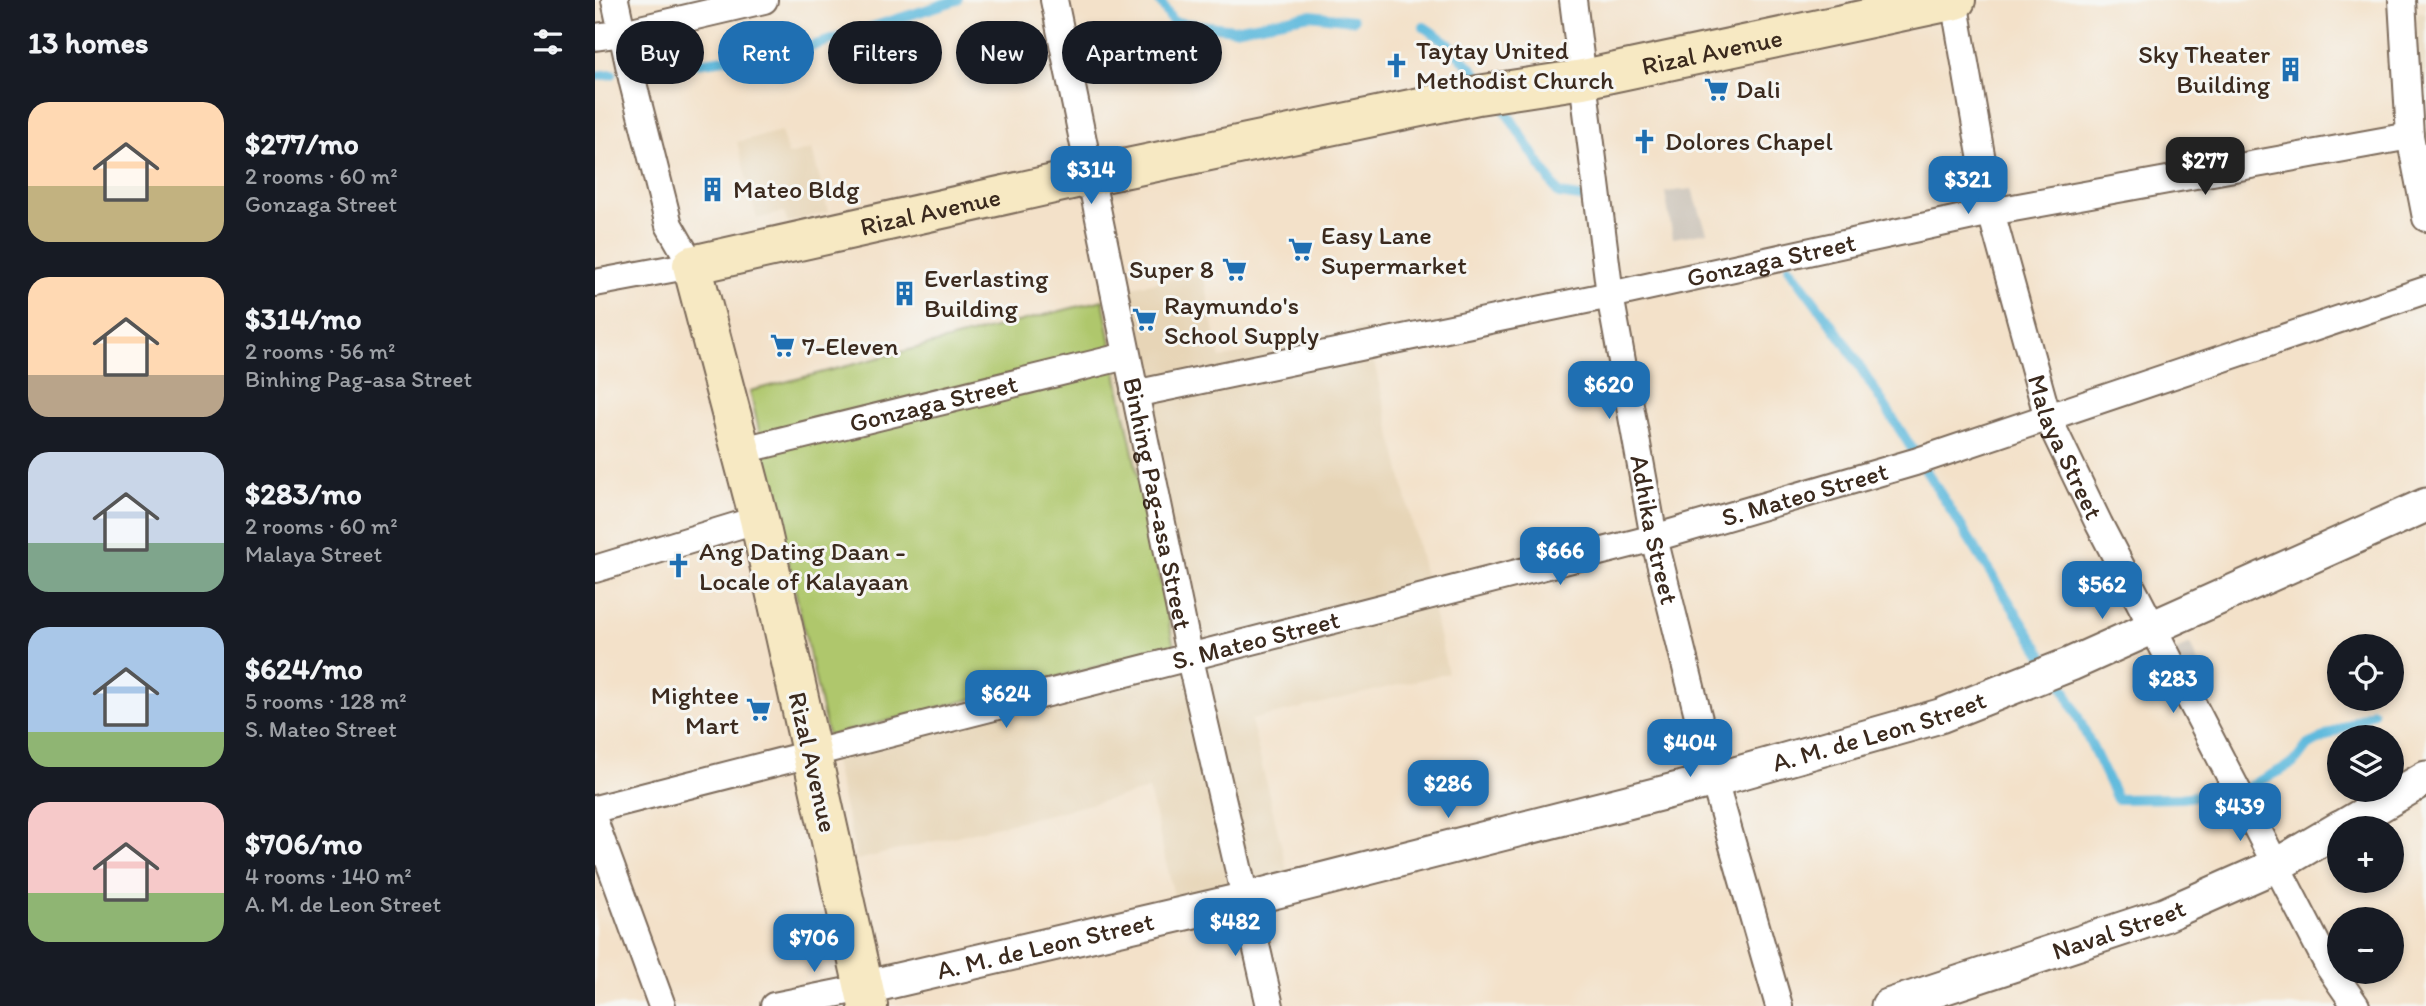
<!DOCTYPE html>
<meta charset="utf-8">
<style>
body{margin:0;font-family:Itim,sans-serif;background:#20242c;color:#f1f3f6;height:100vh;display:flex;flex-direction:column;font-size:26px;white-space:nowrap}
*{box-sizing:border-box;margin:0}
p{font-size:23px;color:#9ea1a6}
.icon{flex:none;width:38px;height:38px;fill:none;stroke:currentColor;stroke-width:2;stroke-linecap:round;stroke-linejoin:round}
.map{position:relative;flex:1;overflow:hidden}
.panel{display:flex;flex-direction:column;background:#171b24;width:595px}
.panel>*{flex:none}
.banner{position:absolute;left:21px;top:21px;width:665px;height:63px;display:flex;gap:14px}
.controls{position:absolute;left:1732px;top:634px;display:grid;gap:14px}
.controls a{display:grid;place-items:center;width:77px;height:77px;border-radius:50%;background:#171b24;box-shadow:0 4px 10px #0003;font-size:35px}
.price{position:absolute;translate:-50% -60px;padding:0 16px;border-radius:14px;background:#1f6fb2;color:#fff;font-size:23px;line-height:46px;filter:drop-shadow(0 2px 4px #0008)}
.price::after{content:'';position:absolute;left:50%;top:42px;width:21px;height:16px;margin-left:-10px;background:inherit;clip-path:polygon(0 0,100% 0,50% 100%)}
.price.selected{background:#222;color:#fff}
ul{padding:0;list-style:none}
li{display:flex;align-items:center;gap:21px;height:175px;padding:0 28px}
li span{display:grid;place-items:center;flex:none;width:196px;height:140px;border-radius:21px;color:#555}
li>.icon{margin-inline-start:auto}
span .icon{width:84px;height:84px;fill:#fffc;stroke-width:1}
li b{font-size:30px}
h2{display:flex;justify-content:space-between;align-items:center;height:84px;padding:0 28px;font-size:30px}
.pill{padding:0 24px;border-radius:32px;background:#171b24;box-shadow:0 4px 10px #0003;font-size:24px;line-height:63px}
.pill.selected{background:#1f6fb2;color:#fff}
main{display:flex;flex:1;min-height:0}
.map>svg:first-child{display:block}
.built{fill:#e7d5b7}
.industrial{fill:#cbc3b8}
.green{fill:#afc76c;stroke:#757845;stroke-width:2}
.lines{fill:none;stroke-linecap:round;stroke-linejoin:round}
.stream{stroke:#5fbadd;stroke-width:10}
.minor-casing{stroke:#7b6a5a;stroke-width:30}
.tertiary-casing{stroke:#7b6a5a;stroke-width:37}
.secondary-casing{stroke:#7b6a5a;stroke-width:42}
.minor{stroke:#fff;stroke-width:26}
.tertiary{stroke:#fff;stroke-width:33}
.secondary{stroke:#f7e9c3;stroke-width:38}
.labels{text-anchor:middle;stroke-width:6;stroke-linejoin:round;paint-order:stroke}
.poi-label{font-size:26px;fill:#3b2a1e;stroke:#f6f6f2;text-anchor:start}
.street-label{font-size:26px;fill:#3b2a1e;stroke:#f6f6f2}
</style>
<main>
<section class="panel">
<h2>13 homes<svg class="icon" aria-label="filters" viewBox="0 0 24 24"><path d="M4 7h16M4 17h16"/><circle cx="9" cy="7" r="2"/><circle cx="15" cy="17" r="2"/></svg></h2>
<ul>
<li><span style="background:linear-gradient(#ffd9b3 60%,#c2b280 0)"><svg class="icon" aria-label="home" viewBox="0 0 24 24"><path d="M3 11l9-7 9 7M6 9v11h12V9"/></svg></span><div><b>$277/mo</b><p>2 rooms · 60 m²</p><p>Gonzaga Street</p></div></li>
<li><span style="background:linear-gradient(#ffd9b3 70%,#b9a48a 0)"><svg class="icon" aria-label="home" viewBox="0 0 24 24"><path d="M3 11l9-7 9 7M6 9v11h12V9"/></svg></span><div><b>$314/mo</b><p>2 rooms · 56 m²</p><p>Binhing Pag-asa Street</p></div></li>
<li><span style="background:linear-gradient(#c9d6e8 65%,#7fa58c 0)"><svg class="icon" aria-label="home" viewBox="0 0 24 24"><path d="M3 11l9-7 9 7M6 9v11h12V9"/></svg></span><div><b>$283/mo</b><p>2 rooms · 60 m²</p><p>Malaya Street</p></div></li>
<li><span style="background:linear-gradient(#a9c7e8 75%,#8fb573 0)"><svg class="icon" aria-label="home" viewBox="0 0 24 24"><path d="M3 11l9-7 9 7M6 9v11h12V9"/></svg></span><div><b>$624/mo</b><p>5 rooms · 128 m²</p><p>S. Mateo Street</p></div></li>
<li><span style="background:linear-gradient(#f6c9c9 65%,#8fb573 0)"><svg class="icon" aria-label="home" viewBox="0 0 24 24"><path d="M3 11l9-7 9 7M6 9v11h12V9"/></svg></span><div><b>$706/mo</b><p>4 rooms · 140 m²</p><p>A. M. de Leon Street</p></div></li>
</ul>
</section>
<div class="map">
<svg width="1831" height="1006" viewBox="0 0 1831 1006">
<rect width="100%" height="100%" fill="#f6f6f2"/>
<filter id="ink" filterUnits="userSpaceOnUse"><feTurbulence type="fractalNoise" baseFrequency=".0143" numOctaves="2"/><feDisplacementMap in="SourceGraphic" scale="14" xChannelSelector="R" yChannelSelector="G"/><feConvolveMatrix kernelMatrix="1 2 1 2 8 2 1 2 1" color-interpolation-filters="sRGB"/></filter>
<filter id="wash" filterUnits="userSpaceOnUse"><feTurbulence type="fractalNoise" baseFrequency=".00686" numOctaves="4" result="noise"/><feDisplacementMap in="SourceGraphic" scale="28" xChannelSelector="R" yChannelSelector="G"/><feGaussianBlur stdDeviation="1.57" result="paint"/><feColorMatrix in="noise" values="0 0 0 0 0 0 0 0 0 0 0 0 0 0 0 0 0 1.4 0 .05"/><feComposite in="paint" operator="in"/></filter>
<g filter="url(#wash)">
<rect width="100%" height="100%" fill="#f3e1c9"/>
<!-- built -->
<path class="built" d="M1822 12 1831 14V83H1823Z
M186 131 193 155 217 149 233 212 192 223 189 212 162 219 142 142Z
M608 273 625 358 771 328 853 673 656 720 694 878 581 904 554 790 262 860 233 736 266 727 523 381 506 293Z"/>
<!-- industrial -->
<path class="industrial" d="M1097 189 1112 232 1078 238 1070 192Z
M1595 644 1613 686 1599 692 1580 652Z"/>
<!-- green -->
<path class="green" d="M508 300 523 382 579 647 233 736 155 391Z"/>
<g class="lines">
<!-- stream -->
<path class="stream" d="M564 0 578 22 639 29 715 15 758 20
M829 27 854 44 889 82
M53 70 214 47 362 0
M0 76 17 74
M906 104 964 194 991 198
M1194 267 1248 340 1470 690 1522 799 1586 798 1649 789 1699 763 1712 746 1778 712"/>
</g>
</g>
<g filter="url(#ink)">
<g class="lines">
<defs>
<g id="minor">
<path id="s1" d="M459 0 595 659 675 1006"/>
<path id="s2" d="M978 0 1015 295 1059 538 1119 780 1184 1006"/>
<path id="s3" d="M1359 0 1396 212 1453 418 1504 524 1734 967 1761 1006"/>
<path d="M1807 0 1815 136 1831 218"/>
<path d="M0 37 28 33 169 0"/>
<path d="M0 283 97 265 74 225 38 83 20 0"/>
<path id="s4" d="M539 394 1015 295 1396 212 1815 136"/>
<path id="s5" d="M148 450 531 356"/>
<path d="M0 569 164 519"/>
<path id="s6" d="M0 809 1059 538 1320 462 1831 290"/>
<path d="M0 823 67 1006"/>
<path d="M179 1006 268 988"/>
</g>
<g id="tertiary">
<path d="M1746 828 1831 778"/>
<path id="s7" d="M268 988 651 899 1119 780 1345 716 1476 664 1831 505"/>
<path id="s8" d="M1293 1006 1569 915 1682 865 1745 828"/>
</g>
<g id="secondary">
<path id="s9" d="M273 1006 164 519 97 265 494 176 883 95 988 79 1361 0"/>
</g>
</defs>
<!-- minor casing -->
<use href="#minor" class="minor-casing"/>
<!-- tertiary casing -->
<use href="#tertiary" class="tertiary-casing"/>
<!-- secondary casing -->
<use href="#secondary" class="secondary-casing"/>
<!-- minor -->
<use href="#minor" class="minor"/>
<!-- tertiary -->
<use href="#tertiary" class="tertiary"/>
<!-- secondary -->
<use href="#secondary" class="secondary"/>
</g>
</g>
<!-- icons -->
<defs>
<symbol id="church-bare" viewBox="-9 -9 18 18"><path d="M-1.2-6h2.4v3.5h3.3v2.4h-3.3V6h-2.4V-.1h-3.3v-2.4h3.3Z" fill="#1f6fb2" stroke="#f6f6f2" stroke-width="2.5" paint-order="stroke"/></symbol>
<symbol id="building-bare" viewBox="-9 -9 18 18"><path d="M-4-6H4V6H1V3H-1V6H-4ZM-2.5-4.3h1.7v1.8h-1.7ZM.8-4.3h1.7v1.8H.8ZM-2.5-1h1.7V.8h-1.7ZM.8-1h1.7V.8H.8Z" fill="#1f6fb2" stroke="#f6f6f2" stroke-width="2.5" paint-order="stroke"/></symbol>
<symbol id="supermarket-bare" viewBox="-9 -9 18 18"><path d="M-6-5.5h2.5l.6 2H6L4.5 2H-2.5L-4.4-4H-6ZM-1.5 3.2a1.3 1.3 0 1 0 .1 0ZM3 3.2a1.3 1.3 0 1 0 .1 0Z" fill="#1f6fb2" stroke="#f6f6f2" stroke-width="2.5" paint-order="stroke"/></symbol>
</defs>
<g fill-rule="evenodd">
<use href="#church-bare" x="784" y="48" width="35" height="35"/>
<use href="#building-bare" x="1678" y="52" width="35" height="35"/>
<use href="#supermarket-bare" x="1104" y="72" width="35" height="35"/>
<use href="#church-bare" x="1032" y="124" width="35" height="35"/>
<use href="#building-bare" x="100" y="172" width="35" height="35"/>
<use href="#supermarket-bare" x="688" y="232" width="35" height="35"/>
<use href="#supermarket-bare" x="622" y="252" width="35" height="35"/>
<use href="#building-bare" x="292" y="276" width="35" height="35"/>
<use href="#supermarket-bare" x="532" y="302" width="35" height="35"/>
<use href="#supermarket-bare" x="170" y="328" width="35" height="35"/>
<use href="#church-bare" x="66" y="548" width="35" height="35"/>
<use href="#supermarket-bare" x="146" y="692" width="35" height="35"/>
</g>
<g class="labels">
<!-- poi labels -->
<g class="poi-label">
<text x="821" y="59">Taytay United<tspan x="821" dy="30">Methodist Church</tspan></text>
<text x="1675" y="63" text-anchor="end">Sky Theater<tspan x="1675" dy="30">Building</tspan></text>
<text x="1141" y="98">Dali</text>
<text x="1070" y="150">Dolores Chapel</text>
<text x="138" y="198">Mateo Bldg</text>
<text x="726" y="244">Easy Lane<tspan x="726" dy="30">Supermarket</tspan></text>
<text x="619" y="278" text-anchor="end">Super 8</text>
<text x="329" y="287">Everlasting<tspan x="329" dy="30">Building</tspan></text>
<text x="569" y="314">Raymundo's<tspan x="569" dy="30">School Supply</tspan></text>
<text x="207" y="355">7-Eleven</text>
<text x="104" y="560">Ang Dating Daan -<tspan x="104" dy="30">Locale of Kalayaan</tspan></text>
<text x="144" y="704" text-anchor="end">Mightee<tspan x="144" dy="30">Mart</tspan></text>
</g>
<!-- street labels -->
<g class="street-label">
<text dy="9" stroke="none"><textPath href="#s9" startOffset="1804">Rizal Avenue</textPath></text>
<text dy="9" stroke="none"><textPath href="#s9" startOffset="1006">Rizal Avenue</textPath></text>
<text dy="9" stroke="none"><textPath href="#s4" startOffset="651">Gonzaga Street</textPath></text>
<text dy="9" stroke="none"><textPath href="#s5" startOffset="196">Gonzaga Street</textPath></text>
<text dy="9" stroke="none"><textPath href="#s3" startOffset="462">Malaya Street</textPath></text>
<text dy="9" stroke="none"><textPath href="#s6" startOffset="1250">S. Mateo Street</textPath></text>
<text dy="9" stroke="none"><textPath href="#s1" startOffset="514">Binhing Pag-asa Street</textPath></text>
<text dy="9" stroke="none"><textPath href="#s2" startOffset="536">Adhika Street</textPath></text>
<text dy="9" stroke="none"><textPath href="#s6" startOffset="682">S. Mateo Street</textPath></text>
<text dy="9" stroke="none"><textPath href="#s7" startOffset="1048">A. M. de Leon Street</textPath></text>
<text transform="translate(218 762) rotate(77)" y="9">Rizal Avenue</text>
<text dy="9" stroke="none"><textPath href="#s8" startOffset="243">Naval Street</textPath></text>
<text dy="9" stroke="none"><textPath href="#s7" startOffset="187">A. M. de Leon Street</textPath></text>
</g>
</g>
</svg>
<div class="controls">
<a><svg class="icon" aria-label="locate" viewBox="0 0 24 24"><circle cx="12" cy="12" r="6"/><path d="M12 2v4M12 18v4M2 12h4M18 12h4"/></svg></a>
<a><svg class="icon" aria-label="layers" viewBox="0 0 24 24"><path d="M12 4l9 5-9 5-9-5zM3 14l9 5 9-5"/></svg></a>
<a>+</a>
<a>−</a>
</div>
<b class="price selected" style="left:1610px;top:197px">$277</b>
<b class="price" style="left:496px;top:206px">$314</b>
<b class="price" style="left:1373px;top:216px">$321</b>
<b class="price" style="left:1014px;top:421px">$620</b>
<b class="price" style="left:965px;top:587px">$666</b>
<b class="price" style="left:1507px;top:621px">$562</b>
<b class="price" style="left:1578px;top:715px">$283</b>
<b class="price" style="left:411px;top:730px">$624</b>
<b class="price" style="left:1095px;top:779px">$404</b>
<b class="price" style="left:853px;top:820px">$286</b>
<b class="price" style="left:1645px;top:843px">$439</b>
<b class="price" style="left:640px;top:958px">$482</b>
<b class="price" style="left:219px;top:974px">$706</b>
<div class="banner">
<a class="pill">Buy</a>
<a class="pill selected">Rent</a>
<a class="pill">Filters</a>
<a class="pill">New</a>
<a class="pill">Apartment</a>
</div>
</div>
</main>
